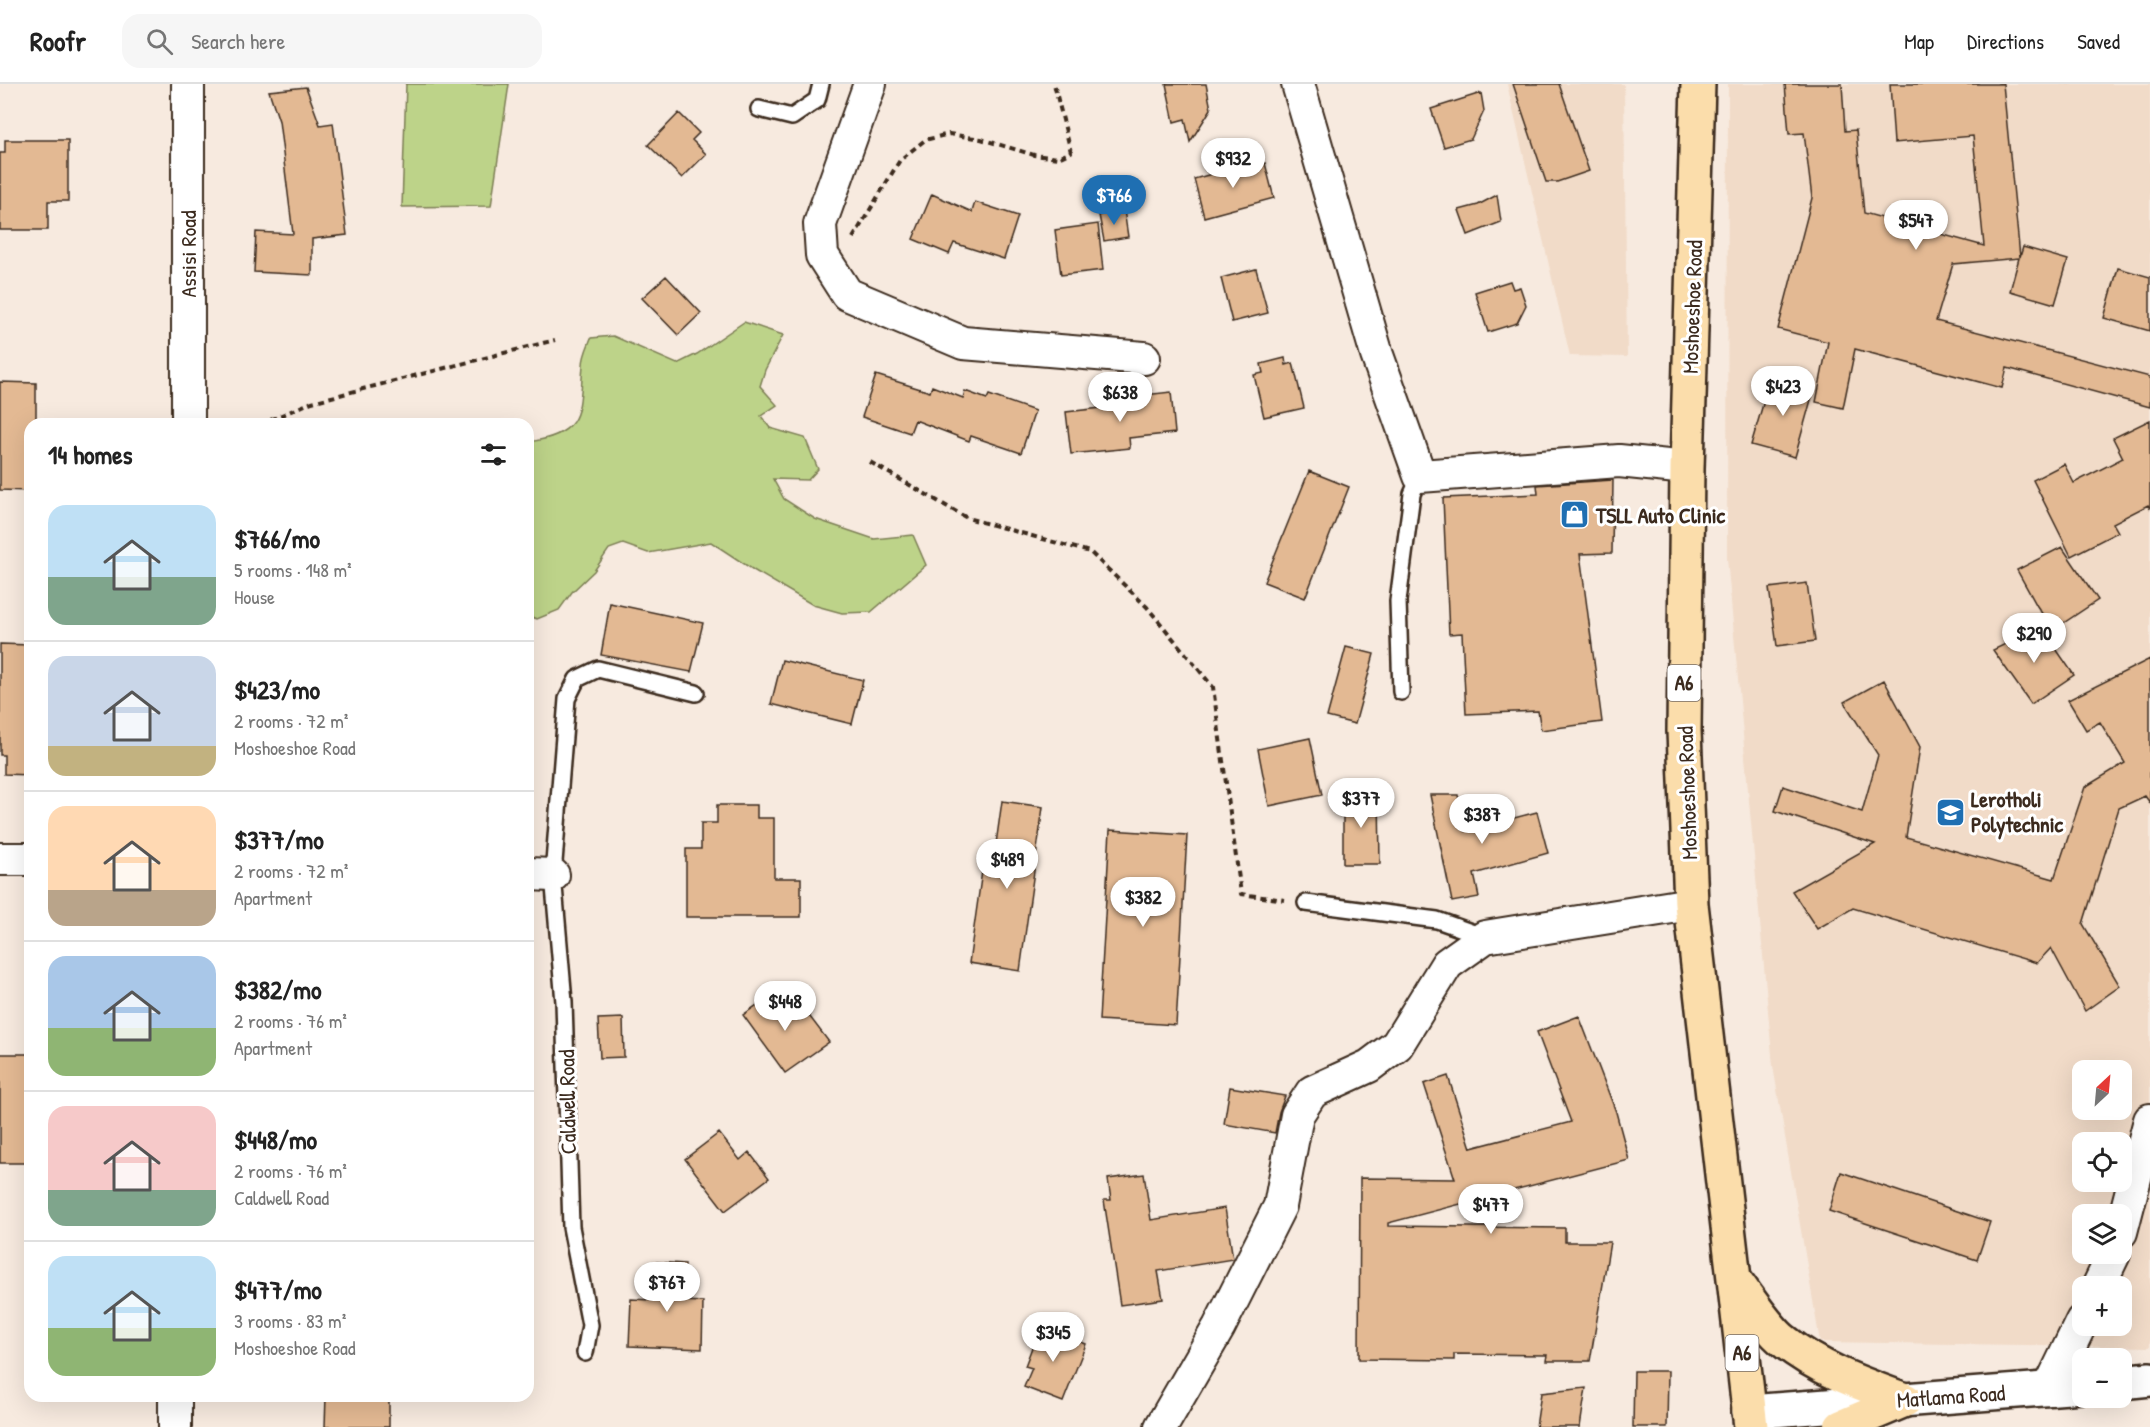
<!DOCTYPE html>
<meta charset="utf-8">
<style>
body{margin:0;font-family:"Patrick Hand",sans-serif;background:#f6f6f6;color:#222;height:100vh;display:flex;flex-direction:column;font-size:22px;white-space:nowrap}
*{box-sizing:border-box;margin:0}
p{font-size:20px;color:#767676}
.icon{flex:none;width:33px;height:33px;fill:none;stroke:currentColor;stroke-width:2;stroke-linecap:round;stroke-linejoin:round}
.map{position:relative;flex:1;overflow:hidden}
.drawer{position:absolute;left:24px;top:334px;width:510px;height:984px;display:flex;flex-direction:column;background:#fff;border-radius:18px;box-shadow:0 6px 24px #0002}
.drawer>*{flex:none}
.needle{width:39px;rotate:26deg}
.fabs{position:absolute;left:2072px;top:976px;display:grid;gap:12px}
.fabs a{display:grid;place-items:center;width:60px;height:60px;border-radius:12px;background:#fff;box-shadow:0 6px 24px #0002;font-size:30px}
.price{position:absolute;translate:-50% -51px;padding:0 14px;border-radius:21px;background:#fff;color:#222;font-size:20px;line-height:39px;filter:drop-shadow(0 2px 3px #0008)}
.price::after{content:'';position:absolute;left:50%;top:36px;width:18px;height:14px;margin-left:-9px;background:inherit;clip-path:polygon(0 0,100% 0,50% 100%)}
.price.active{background:#1f6fb2;color:#fff}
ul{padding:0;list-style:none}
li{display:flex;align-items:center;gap:18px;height:150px;padding:0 24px}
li+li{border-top:2px solid #e0e0e0}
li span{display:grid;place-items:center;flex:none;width:168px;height:120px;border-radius:18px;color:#555}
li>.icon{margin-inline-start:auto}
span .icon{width:72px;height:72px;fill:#fffc;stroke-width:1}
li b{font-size:26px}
h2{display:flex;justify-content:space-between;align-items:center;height:72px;padding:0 24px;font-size:26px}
header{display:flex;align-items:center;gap:36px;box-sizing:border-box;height:84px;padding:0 30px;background:#fff;border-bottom:2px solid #e0e0e0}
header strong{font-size:28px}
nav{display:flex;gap:33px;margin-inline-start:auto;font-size:21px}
.search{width:420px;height:54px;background:#f6f6f6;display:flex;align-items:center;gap:15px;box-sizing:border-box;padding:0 21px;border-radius:18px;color:#767676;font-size:22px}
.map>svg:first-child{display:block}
.built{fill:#f1dbc8;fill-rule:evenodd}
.green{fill:#bdd389;stroke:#7c7e54;stroke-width:1.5}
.building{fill:#e3b993;stroke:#3b2a1e;stroke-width:1.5}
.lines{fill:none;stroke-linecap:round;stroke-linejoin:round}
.lane-casing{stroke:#3b2a1e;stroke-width:20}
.street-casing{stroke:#3b2a1e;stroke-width:36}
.secondary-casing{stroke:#3b2a1e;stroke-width:38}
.primary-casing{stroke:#3b2a1e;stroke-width:38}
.path{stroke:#3b2a1e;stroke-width:4;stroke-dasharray:6 4.5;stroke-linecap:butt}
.lane{stroke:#fff;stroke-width:15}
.street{stroke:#fff;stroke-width:32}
.secondary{stroke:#fff;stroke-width:33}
.primary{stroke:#fbddab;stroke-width:33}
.labels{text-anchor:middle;stroke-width:6;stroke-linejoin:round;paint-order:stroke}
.shield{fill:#fff;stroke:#766a62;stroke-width:1.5}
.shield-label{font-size:21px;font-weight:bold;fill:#3b2a1e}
.street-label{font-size:22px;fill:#3b2a1e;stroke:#fff}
.poi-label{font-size:22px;font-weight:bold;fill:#3b2a1e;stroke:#fff;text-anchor:start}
</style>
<header>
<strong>Roofr</strong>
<div class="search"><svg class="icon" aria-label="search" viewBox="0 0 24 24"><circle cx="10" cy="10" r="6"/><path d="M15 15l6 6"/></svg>Search here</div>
<nav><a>Map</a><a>Directions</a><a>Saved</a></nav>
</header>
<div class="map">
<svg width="2150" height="1343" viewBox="0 0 2150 1343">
<rect width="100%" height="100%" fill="#f7eadf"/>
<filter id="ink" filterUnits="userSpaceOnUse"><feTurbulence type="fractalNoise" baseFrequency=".0167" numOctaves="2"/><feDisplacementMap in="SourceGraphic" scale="12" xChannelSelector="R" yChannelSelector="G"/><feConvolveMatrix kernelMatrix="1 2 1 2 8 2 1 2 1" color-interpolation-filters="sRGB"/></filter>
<g filter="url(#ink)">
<!-- built -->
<path class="built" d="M1507 0H1624L1627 273 1570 272Z
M1728 0H2150V1263L1820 1258 1773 982 1727 474ZM2082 987H2121V1026H2082ZM2082 1059H2121V1098H2082ZM2082 1131H2121V1170H2082ZM2082 1203H2121V1242H2082Z"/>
<!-- green -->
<path class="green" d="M406 0H509L491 122 402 123Z
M744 238 783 251 765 286 760 302 777 321 761 332 770 344 805 354 818 385 808 396 773 395 784 415 815 435 874 455 913 451 926 481 871 528 842 529 813 521 755 487 711 458 648 469 623 460 609 465 594 487 572 508 559 526 537 535 528 532V358C584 350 579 329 583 281 583 272 588 262 591 254L613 252 677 280 697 270Z"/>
<!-- building -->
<path class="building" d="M1166 0H1206L1211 25 1190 58 1185 35 1174 38Z
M1513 0H1559L1589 87 1557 98H1546Z
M1785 0H1842L1845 47 1856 46 1864 129 1984 162 1973 52 1894 59 1890 0H2003L2020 173 2023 163 2068 176 2055 220 2010 207 2019 174 1953 180 1936 237 2150 293V323L2007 284 2002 304 1855 265 1843 324 1816 318 1828 258 1778 245 1812 114 1804 49 1789 50Z
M306 3 320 41 333 39 347 151 312 155V191L254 188 256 148 293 150 279 37 269 7Z
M1481 9 1484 27 1471 55 1444 63 1431 25Z
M679 29 699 49 692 56 706 70 682 94 648 61Z
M5 56H68V117H48V146H0V69H5Z
M1265 79 1274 114 1204 133 1194 95 1233 84 1234 87Z
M932 110 972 128 975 118 1018 132 1004 175 954 159 949 170 913 155Z
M1497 111 1501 138 1468 151 1459 126 1478 121Z
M1124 126 1128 153 1104 157 1099 131Z
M1098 140 1103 186 1061 191 1055 146Z
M2118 184 2150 193V247L2104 234Z
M1256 185 1268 229 1232 238 1221 194Z
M666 192 701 229 678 251 642 214Z
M1510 197 1513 205 1520 203 1526 221 1517 239 1488 248 1475 208Z
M1285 274 1286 281 1293 279 1304 324 1264 333 1254 291 1263 289 1261 280Z
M876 291 930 308 932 302 963 314 965 307 987 315 989 311 1035 327 1021 369 971 352 969 357 915 336 910 349 862 333Z
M1771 293 1814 305 1795 373 1751 361Z
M0 298 36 299V340H30V407L0 406Z
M1171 308 1175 349 1129 354 1130 364 1071 370 1066 328 1119 322 1118 314Z
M2150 336V425L2148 421 2113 439 2118 448 2071 472 2033 396 2064 380 2074 399 2123 374 2113 354Z
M1309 387 1349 403 1305 514 1264 498Z
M1613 396 1612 469 1580 470 1602 638 1541 646 1538 627 1466 630 1462 549 1449 550 1443 414 1538 410 1537 401Z
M2062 463 2098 516 2053 546 2037 522 2017 486Z
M1807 499 1815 557 1777 562 1769 504Z
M610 519 703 539 691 588 601 571Z
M2041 543 2074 591 2031 620 1993 566Z
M0 560 30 561V691L4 690V671H0Z
M1346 563 1374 570 1355 640 1327 633Z
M2150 575V719L2145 712 2119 724 2083 840 2120 902 2085 927 2051 864 2037 879 1853 824 1817 845 1792 807 1875 760 1775 727 1783 702 1862 728 1878 671 1844 618 1884 596 1920 663 1906 753 2054 795 2085 703 2125 679 2100 638 2086 646 2068 616Z
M782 576 863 596 852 640 771 620Z
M1310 654 1322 711 1269 722 1258 665Z
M1343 710H1379L1380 780H1343Z
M1430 711H1458L1465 747 1537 728 1548 769 1474 790 1479 813 1452 818Z
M1002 717 1043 723 1020 887 969 879 983 780 993 781Z
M717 721H757V734H774V794H801V833H686V765H701V739H717Z
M1110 746 1187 751 1176 941 1099 936Z
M777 907 798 936 807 929 829 958 785 989 743 931Z
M1579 932 1616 1028 1629 1076 1388 1139V1142L1565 1144V1158H1610L1590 1277H1546L1547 1271 1454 1270V1276L1359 1275 1360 1094 1455 1095 1424 1000 1448 992 1471 1064 1571 1038 1537 948Z
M623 934 624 973 600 974 598 935Z
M0 970H30V1079H0Z
M1230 1003 1285 1012 1279 1028 1275 1049 1224 1040Z
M719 1049 740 1076 749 1068 769 1094 725 1127 685 1075Z
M1841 1088 1990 1138 1977 1176 1829 1127Z
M1144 1090 1151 1136 1225 1124 1233 1175 1158 1187 1163 1215 1120 1221 1104 1116H1111L1108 1095Z
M653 1178 685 1180 683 1217 703 1218 702 1265 629 1262 631 1215 651 1216Z
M1040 1242 1086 1260 1063 1318 1024 1303 1032 1284 1025 1282Z
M1634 1287H1668L1667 1343H1633Z
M1586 1304 1580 1343H1536L1541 1309Z
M326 1312H389V1343H325Z"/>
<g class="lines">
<defs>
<path id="lane" d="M759 25 792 33 817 16 821 0
M1401 608 1398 517 1412 410 1420 392
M1306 819 1437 836 1485 853
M585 1269 590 1241 571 1143 564 918 553 791 567 615 577 595 598 585 696 609"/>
<path id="street" d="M188 0V340
M870 0 820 140 822 171 847 210 963 259 1144 274
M1298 0 1377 271 1420 392 1619 377 1687 384
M0 775H30
M528 790 553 791
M2121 1148 2150 1036
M2098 1203 2114 1170
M2049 1305 2082 1237
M175 1343V1312
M1161 1343 1219 1243 1280 1122 1297 1031 1312 1008 1369 982 1397 961 1447 880 1485 853 1691 820"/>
<path id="secondary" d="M2121 1298 2150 1295
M1749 1328 2082 1302"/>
<path id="primary" d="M1698 0 1687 384 1684 647 1691 820 1751 1343
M1734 1195C1747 1212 1768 1245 1784 1257 1818 1285 1864 1301 1905 1316
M1841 1343 1905 1316"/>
</defs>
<!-- lane casing -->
<use href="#lane" class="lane-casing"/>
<!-- street casing -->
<use href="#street" class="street-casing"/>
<!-- secondary casing -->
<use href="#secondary" class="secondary-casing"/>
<!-- primary casing -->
<use href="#primary" class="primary-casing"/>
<!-- path -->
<path class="path" d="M853 154 900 76 925 56 949 50 981 55 1034 71 1058 74 1071 68 1054 0
M261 340 312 318 555 256
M870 378 967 434 1090 468 1147 523 1213 603 1241 810 1285 816"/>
<!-- lane -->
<use href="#lane" class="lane"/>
<!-- street -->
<use href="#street" class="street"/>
<!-- secondary -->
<use href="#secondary" class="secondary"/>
<!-- primary -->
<use href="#primary" class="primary"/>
</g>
</g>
<!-- icons -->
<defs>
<symbol id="shop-square" viewBox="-11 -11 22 22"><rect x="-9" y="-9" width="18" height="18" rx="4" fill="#1f6fb2" stroke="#fff"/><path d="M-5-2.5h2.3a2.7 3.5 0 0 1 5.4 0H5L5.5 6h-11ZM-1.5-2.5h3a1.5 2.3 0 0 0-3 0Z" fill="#fff"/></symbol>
<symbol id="university-square" viewBox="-11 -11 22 22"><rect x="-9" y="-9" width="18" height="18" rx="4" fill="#1f6fb2" stroke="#fff"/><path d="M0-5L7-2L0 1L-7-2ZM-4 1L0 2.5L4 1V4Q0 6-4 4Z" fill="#fff"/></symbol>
</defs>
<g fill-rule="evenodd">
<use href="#shop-square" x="1558" y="414" width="33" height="33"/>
<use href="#university-square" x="1934" y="712" width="33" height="33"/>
</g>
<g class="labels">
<!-- shield labels -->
<g class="shield">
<rect x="1667.5" y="581" width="33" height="36" rx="4.5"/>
<rect x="1725.5" y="1251" width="33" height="36" rx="4.5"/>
</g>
<g class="shield-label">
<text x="1684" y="606">A6</text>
<text x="1742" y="1276">A6</text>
</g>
<!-- street labels -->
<g class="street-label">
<text transform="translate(188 170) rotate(-90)" y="8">Assisi Road</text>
<text transform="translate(1692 223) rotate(-88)" y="8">Moshoeshoe Road</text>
<text transform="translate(1687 709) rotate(-92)" y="8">Moshoeshoe Road</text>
<text transform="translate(567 1018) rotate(-91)" y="8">Caldwell Road</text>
<text transform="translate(1951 1312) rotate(-4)" y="8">Matlama Road</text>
</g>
<!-- poi labels -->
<g class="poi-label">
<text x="1596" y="439">TSLL Auto Clinic</text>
<text x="1971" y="723">Lerotholi<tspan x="1971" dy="25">Polytechnic</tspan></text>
</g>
</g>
</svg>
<div class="fabs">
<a><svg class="needle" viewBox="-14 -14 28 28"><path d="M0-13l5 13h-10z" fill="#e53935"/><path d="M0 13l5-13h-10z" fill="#767676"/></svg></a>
<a><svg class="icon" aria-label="locate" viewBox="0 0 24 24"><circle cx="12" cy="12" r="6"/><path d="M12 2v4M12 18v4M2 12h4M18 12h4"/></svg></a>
<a><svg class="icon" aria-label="layers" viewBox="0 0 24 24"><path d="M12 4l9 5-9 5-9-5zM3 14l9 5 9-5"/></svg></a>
<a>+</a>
<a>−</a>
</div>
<b class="price" style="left:1233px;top:105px">$932</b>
<b class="price active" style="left:1114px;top:142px">$766</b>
<b class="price" style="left:1916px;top:167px">$547</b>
<b class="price" style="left:1783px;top:333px">$423</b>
<b class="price" style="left:1120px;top:339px">$638</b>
<b class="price" style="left:2034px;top:580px">$290</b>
<b class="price" style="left:1361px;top:745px">$377</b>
<b class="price" style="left:1482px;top:761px">$387</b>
<b class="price" style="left:1007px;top:806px">$489</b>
<b class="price" style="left:1143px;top:844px">$382</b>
<b class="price" style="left:785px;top:948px">$448</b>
<b class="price" style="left:1491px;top:1151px">$477</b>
<b class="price" style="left:667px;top:1229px">$767</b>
<b class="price" style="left:1053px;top:1279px">$345</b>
<section class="drawer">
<h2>14 homes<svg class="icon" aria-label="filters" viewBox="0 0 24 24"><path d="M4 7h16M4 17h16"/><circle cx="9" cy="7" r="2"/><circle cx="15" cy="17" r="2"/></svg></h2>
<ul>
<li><span style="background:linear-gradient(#bfe0f5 60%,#7fa58c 0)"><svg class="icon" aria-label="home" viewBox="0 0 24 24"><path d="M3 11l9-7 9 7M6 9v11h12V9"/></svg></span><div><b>$766/mo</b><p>5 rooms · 148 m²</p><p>House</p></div></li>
<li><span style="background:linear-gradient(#c9d6e8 75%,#c2b280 0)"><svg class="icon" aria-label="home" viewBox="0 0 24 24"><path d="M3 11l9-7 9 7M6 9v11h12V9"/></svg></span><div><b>$423/mo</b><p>2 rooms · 72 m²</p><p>Moshoeshoe Road</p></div></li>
<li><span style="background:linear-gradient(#ffd9b3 70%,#b9a48a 0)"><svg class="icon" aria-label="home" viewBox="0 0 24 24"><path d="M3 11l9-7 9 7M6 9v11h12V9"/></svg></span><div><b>$377/mo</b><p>2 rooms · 72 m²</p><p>Apartment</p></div></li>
<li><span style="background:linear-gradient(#a9c7e8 60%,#8fb573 0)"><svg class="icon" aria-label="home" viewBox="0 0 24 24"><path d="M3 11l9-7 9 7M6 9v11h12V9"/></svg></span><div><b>$382/mo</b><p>2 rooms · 76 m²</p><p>Apartment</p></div></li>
<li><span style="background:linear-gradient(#f6c9c9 70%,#7fa58c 0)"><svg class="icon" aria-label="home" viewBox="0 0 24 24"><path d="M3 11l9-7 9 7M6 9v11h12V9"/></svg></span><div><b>$448/mo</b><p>2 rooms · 76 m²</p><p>Caldwell Road</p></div></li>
<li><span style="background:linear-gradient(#bfe0f5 60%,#8fb573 0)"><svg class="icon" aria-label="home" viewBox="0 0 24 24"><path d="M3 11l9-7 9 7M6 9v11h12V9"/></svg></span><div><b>$477/mo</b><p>3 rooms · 83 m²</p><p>Moshoeshoe Road</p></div></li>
</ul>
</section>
</div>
